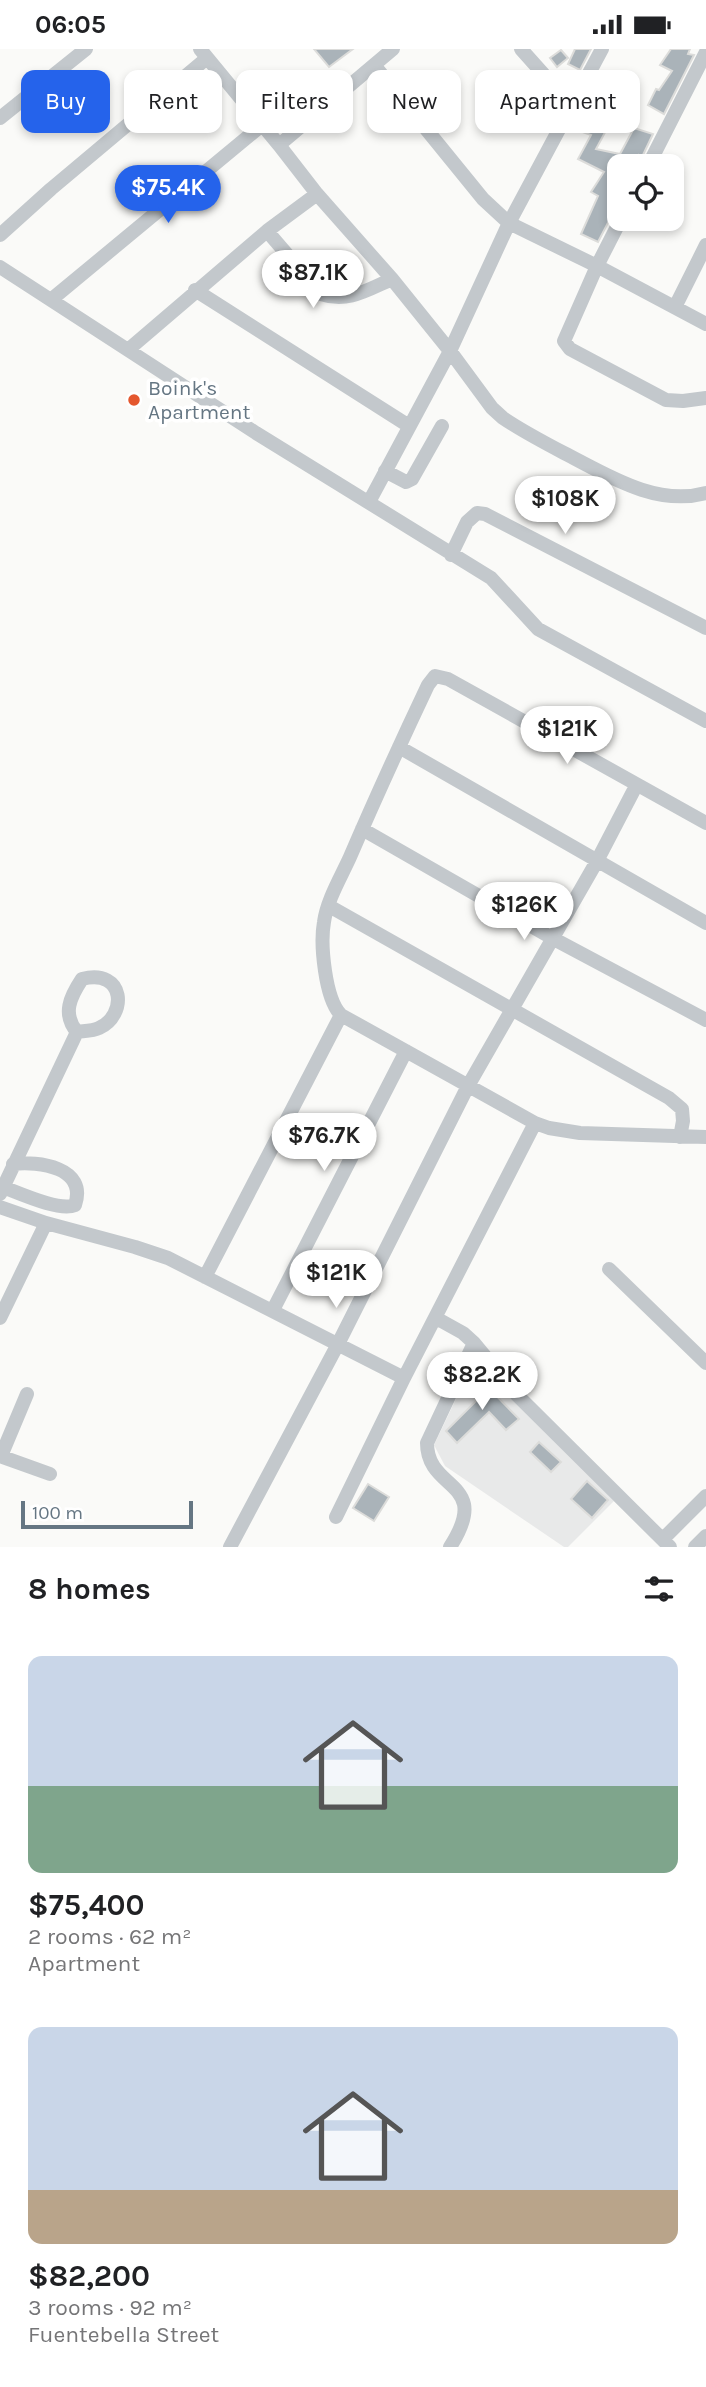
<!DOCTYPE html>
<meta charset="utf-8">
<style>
body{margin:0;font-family:Karla,sans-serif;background:#f2f2f2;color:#202124;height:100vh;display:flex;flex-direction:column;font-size:26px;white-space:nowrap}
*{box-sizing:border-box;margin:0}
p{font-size:23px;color:#757577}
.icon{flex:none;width:38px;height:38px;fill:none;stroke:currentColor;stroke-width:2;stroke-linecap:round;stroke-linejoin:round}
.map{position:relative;height:1498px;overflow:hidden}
.details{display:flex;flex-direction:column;background:#fff;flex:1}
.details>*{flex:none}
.hud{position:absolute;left:21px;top:21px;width:665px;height:63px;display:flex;gap:14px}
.controls{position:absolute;left:607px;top:105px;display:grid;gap:14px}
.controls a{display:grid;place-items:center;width:77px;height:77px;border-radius:14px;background:#fff;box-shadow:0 4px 10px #0003;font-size:35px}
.scale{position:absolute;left:21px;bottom:18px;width:172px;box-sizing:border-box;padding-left:7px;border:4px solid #657683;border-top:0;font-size:19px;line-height:24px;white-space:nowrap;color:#657683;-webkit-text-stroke:5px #fff;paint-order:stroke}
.price{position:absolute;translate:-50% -60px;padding:0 16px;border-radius:24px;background:#fff;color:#222;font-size:23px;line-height:46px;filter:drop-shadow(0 2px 4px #0008)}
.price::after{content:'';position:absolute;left:50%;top:42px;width:21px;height:16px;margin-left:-10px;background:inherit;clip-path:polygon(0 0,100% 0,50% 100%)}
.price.on{background:#2563eb;color:#fff}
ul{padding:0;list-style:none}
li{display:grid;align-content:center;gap:14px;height:371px;padding:0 28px}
li span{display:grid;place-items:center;height:217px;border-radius:14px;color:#555}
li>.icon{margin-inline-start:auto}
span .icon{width:126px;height:126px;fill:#fffc;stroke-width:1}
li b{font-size:30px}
h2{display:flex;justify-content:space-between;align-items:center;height:84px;padding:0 28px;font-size:30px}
.tag{padding:0 24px;border-radius:14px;background:#fff;box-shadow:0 4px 10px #0003;font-size:24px;line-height:63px}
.tag.on{background:#2563eb;color:#fff}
.status{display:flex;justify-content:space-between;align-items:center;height:49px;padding:0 35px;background:#fff;direction:ltr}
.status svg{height:19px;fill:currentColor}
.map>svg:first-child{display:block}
.built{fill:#e8e9e9}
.building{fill:#aab3b9;stroke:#dcdcda;stroke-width:2}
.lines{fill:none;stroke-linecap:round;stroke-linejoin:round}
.minor{stroke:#c3c8cc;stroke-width:14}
.poi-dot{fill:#e4572e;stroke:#fff;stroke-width:2.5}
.labels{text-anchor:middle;stroke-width:7;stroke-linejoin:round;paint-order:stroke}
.poi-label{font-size:21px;fill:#657683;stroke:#fff;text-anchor:start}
</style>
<div class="status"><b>06:05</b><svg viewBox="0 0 49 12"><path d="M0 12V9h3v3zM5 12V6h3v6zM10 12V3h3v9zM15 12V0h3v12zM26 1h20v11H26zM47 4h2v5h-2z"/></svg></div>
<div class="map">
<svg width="706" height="1498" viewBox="0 0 706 1498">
<rect width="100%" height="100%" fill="#fafaf8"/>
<!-- built -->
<path class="built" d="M475 1310 614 1452 568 1498H564L445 1417 434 1396Z"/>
<!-- building -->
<path class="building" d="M314 0H353L329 18Z
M575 0H591L580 21 568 15Z
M671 0H690L688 5 694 6 664 65 648 56 656 40 659 41 672 22 660 16Z
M561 1 568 9 557 18 550 9Z
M594 47 603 52 590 68 609 76 596 100 620 105 634 79 653 85 642 108 639 106 634 117H620V158L612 166 598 193 581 185 598 147 591 143 604 123 578 110 591 86 574 80Z
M480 1330 519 1370 506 1381 489 1363 457 1394 446 1382 477 1351 468 1342Z
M539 1393 561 1413 551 1423 530 1403Z
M587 1432 608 1451 592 1469 571 1450Z
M368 1435 389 1448 374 1472 353 1459Z"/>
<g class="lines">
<!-- minor -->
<path class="minor" d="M200 0 279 96 317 145 392 230 450 302 492 359 503 369C522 382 543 393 564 404 607 426 656 458 706 444
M521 0 571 56
M374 16 483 150 509 174 597 217 706 275
M0 69 86 0
M279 96 393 0
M648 117 706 3
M621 170 597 217 564 292 570 300 666 351 683 352 706 349
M267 182 321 245C348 254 367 241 392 230
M0 186 51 140 207 9
M0 218 256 384 491 529 538 580 706 672
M195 241 409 377
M52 250 262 76
M675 258 706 196
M129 300 267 182 317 145
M385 422 406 433 412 430 442 377
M369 453 450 302 509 174 602 0
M451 506 467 473 477 464 485 465 706 579
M399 698 706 874
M706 774 448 630 435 627 428 636C401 693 375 750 350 808 341 828 327 851 324 873 320 895 325 950 341 966L535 1074 549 1079 580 1084 706 1088
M362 780 552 889 706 971
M329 857 669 1049 682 1060 683 1072 680 1088
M0 1137C17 1143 59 1163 75 1156 88 1118 38 1112 13 1115
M0 1145 77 983C84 982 93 982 99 979 127 967 126 919 82 930 70 948 62 965 77 983
M0 1158 46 1174 135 1198 168 1209 404 1329
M609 1220 706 1314
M205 1228 341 966
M273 1261 406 1002
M0 1269 46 1174
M436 1269 463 1284 474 1294 517 1346 670 1498
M0 1407 50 1425
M1 1407 27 1345
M336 1468 404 1329 535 1074
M663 1490 706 1447
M230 1498 338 1295 468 1037 597 812 636 737
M450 1498C493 1431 427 1443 427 1394L474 1294
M695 1498 706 1487"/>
</g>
<!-- markers -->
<circle class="poi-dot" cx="134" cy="351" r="7"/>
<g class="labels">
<!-- poi labels -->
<g class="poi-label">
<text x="148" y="346">Boink's<tspan x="148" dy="24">Apartment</tspan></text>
</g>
</g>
</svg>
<div class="controls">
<a><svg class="icon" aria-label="locate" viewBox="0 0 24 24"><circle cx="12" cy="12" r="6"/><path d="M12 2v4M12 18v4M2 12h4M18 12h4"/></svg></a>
</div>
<div class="scale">100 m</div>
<b class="price on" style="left:168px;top:176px">$75.4K</b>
<b class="price" style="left:313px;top:261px">$87.1K</b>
<b class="price" style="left:565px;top:487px">$108K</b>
<b class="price" style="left:567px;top:717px">$121K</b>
<b class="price" style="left:524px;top:893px">$126K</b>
<b class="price" style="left:324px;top:1124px">$76.7K</b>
<b class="price" style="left:336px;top:1261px">$121K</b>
<b class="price" style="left:482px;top:1363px">$82.2K</b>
<div class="hud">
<a class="tag on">Buy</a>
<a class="tag">Rent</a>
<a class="tag">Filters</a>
<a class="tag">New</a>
<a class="tag">Apartment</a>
</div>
</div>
<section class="details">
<h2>8 homes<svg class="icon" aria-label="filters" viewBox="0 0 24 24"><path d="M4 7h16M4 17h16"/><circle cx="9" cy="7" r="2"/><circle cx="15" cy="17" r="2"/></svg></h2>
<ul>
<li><span style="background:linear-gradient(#c9d6e8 60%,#7fa58c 0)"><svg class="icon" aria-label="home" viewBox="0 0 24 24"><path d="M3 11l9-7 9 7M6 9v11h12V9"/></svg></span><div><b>$75,400</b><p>2 rooms · 62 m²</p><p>Apartment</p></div></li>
<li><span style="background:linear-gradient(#c9d6e8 75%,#b9a48a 0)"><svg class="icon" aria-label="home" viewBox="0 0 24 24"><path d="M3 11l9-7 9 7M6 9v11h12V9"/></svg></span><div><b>$82,200</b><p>3 rooms · 92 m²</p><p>Fuentebella Street</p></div></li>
</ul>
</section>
